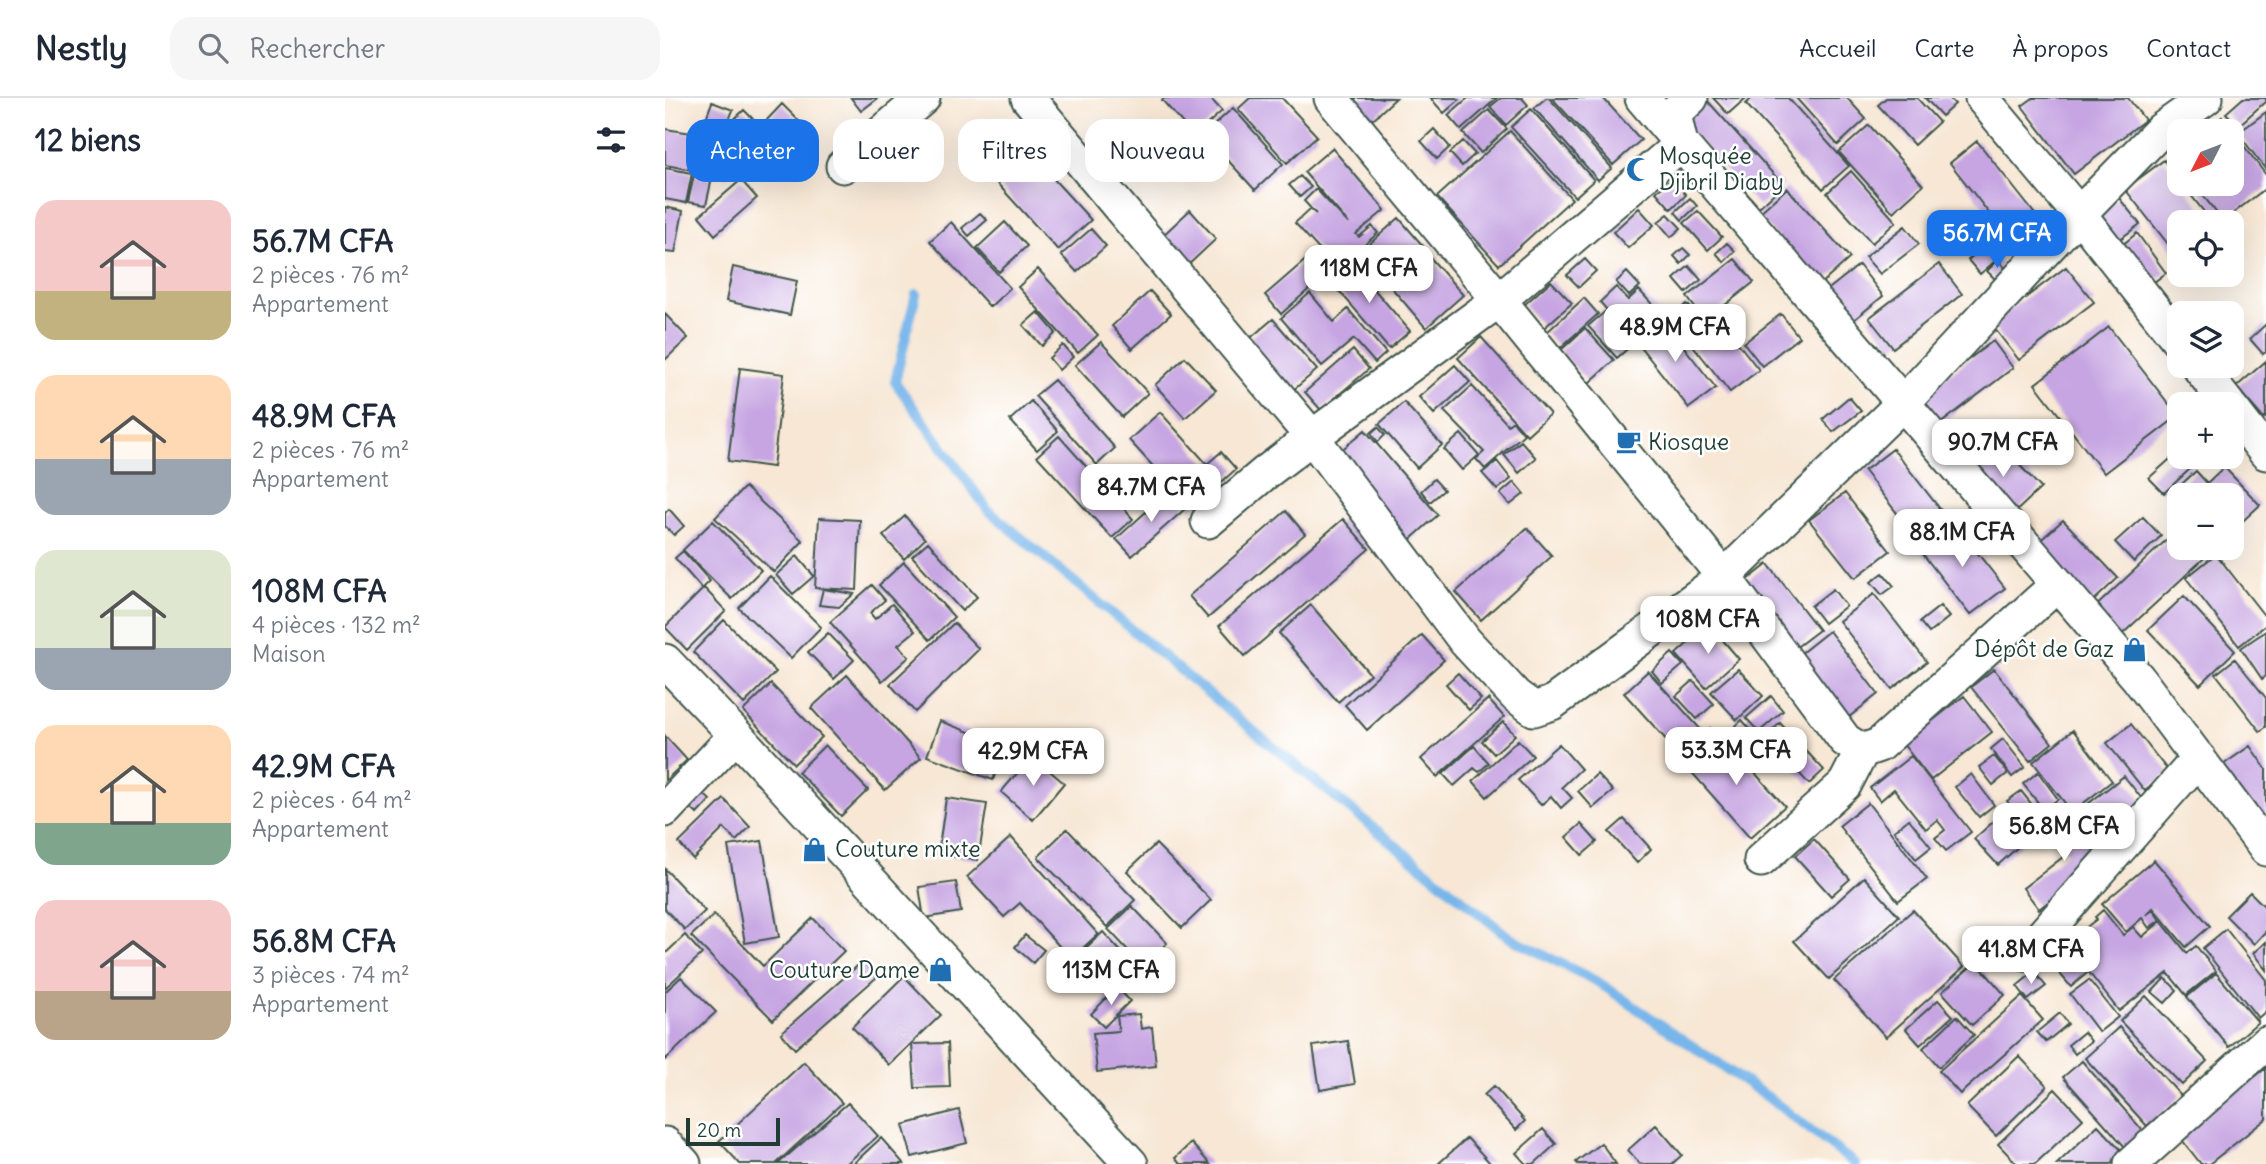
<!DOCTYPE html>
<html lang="fr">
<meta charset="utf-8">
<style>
body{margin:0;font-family:Delius,sans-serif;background:#f6f6f7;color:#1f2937;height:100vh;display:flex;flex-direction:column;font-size:26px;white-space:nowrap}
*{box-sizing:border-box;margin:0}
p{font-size:23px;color:#747a83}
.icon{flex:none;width:38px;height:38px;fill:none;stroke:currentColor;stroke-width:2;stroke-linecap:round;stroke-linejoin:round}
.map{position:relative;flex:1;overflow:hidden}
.sheet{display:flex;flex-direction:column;background:#fff;width:665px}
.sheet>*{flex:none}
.hud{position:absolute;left:21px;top:21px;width:665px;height:63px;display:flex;gap:14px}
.needle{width:46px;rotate:228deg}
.fabs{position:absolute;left:1502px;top:21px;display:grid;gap:14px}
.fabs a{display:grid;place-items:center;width:77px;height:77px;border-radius:14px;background:#fff;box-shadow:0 7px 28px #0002;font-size:35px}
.scale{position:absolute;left:21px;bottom:18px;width:94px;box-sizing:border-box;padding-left:7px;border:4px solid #1f3d34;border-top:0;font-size:19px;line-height:24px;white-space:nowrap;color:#1f3d34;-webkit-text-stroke:5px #fff;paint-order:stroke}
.price{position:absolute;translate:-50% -60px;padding:0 16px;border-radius:14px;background:#fff;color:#222;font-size:23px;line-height:46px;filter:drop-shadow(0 2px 4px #0008)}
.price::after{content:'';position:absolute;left:50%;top:42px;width:21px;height:16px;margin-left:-10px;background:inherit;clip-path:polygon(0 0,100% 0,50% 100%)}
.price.selected{background:#1a73e8;color:#fff}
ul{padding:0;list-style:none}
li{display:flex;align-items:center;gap:21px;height:175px;padding:0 35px}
li span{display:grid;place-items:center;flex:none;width:196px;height:140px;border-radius:21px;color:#555}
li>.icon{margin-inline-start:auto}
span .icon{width:84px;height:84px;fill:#fffc;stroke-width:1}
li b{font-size:30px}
h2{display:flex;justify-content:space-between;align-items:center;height:84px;padding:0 35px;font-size:30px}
.chip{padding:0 24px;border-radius:21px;background:#fff;box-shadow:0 7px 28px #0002;font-size:24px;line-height:63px}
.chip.selected{background:#1a73e8;color:#fff}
header{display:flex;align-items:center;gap:42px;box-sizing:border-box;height:98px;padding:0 35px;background:#fff;border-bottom:2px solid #e0e1e3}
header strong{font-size:33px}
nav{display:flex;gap:38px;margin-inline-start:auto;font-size:24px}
.search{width:490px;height:63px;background:#f6f6f7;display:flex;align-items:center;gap:18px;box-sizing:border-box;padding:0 24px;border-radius:21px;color:#747a83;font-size:26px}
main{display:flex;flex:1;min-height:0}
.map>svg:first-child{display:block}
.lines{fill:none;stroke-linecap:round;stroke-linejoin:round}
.stream{stroke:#77b5ea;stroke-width:10}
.building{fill:#c6a5e2}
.street-casing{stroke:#3f564c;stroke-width:37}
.street{stroke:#fff;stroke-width:33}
.labels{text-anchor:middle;stroke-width:5;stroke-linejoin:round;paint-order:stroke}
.poi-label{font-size:23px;fill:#1f3d34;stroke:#fff;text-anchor:start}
</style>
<header>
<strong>Nestly</strong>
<div class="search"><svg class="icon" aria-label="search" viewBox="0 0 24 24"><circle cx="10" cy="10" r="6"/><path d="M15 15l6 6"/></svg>Rechercher</div>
<nav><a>Accueil</a><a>Carte</a><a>À propos</a><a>Contact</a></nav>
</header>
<main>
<section class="sheet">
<h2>12 biens<svg class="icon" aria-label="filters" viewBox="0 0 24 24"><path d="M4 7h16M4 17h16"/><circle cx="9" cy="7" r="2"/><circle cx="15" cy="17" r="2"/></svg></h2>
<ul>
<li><span style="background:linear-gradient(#f6c9c9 65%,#c2b280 0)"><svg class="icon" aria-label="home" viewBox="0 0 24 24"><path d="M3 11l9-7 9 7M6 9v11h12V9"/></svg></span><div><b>56.7M CFA</b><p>2 pièces · 76 m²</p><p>Appartement</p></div></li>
<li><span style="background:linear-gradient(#ffd9b3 60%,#9aa5b1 0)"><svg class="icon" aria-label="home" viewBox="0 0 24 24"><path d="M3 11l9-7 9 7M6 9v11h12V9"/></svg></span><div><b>48.9M CFA</b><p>2 pièces · 76 m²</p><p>Appartement</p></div></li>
<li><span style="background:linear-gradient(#dfe7d0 70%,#9aa5b1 0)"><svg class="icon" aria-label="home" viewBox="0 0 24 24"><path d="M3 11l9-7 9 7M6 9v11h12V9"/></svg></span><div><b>108M CFA</b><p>4 pièces · 132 m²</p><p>Maison</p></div></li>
<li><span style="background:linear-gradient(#ffd9b3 70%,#7fa58c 0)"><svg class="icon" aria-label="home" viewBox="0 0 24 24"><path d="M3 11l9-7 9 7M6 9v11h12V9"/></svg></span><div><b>42.9M CFA</b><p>2 pièces · 64 m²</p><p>Appartement</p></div></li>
<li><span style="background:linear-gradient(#f6c9c9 65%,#b9a48a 0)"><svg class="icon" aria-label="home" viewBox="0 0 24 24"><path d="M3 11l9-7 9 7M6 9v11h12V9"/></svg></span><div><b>56.8M CFA</b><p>3 pièces · 74 m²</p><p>Appartement</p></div></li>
</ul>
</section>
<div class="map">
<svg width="1601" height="1066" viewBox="0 0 1601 1066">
<rect width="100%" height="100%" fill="#fff"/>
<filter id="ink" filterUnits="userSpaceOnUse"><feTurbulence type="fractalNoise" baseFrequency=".0143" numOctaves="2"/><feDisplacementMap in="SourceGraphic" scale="14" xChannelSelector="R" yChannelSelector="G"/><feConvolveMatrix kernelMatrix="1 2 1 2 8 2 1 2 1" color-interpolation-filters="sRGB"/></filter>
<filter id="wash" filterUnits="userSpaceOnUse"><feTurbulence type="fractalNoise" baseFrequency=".00686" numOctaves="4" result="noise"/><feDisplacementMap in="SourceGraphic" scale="28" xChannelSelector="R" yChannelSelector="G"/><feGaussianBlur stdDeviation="1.57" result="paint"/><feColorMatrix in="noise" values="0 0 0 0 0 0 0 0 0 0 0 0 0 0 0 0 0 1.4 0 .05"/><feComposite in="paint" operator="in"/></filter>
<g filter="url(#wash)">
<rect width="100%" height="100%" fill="#f7e7d4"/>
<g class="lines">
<!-- stream -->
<path class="stream" d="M251 196 230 284 323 412 575 622 845 840 933 884 1104 1000 1190 1066"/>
</g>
<g id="blocks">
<!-- building -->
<path class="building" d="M186 0H213L196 13Z
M499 0H545L557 13 529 38 497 2Z
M585 0H617L652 38 622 65 573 11Z
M687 0H731L707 22Z
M765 0H792L794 2 779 15Z
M803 0H832L796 32 783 17Z
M836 0H857L863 7 841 27 825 9Z
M881 0H884L947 70 933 82 869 10Z
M887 0H938L976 42 948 67Z
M1040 0 1118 87 1094 109 1012 18Z
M1048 0H1081L1063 16Z
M1087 0H1123L1184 68 1158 91 1081 6Z
M1131 0H1182L1201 21 1173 47Z
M1221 0H1252L1274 24 1249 47 1213 7Z
M1260 0H1284L1290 6 1277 18Z
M1368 0H1463L1480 22 1409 76 1357 8Z
M1578 0H1601V3L1573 28 1561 15Z
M47 4 68 12 56 42 36 34Z
M117 6 133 22 116 40 100 24Z
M568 10 618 66 590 92 539 36Z
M866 11 929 82 910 99 846 29Z
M79 12 93 26 80 40 65 25Z
M824 12 842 31 816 55 798 35Z
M1601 14V72L1573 35Z
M1557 19 1601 77V90L1558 123 1529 86H1566V33H1538Z
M1204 27 1258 87 1228 114 1174 54Z
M0 31 34 36 28 72 0 67Z
M769 31 785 49 772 61 756 43Z
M845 33 907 101 834 167 772 99Z
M448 38 469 61 438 88 418 65Z
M37 41 57 45 55 57 35 54Z
M798 43 810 56 797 68 785 55Z
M1312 43 1369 115 1341 137 1285 65Z
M667 50 720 112 691 136 694 139 707 128 713 135 688 157 685 155 670 169 630 125 645 111 651 116 639 103 651 91 684 126 639 74Z
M364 54 426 122 393 152 331 84Z
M34 57 66 62 63 79 31 74Z
M1499 62 1514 81V86H1517L1547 124H1514V160L1460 91Z
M0 70 27 75 21 105 0 101Z
M1186 73 1231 124 1207 145 1162 95Z
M29 77 47 80 41 107 23 104Z
M635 78 646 89 635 99 624 87Z
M1007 81 1021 97 1006 111 991 94Z
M76 82 92 100 50 137 34 118Z
M1122 90 1185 160 1155 187 1092 117Z
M1025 100 1032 108 1017 122 1010 114Z
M1454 100 1475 126 1451 144 1430 118Z
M0 109 18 113 10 155 0 154Z
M974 110 989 127 963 150 948 134Z
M525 112 551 141 521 169 495 140Z
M1033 113 1057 139 1043 152 1019 125Z
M315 115 322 122 304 138 297 130Z
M1003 116 1016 130 1006 139 993 124Z
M734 120 758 148 717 183 693 156Z
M286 124 345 190 325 209 265 143Z
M340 124 362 148 334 174 312 150Z
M1240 128 1254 146 1215 176 1200 159Z
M426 131 441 148 412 174 396 157Z
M1472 135 1501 175 1485 187 1456 148Z
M1329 139 1342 153 1315 176 1303 162Z
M1062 145 1070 153 1059 164 1051 155Z
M1018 150 1025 157 1016 166 1009 158Z
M763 157 798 197 761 230 726 189Z
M644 159 660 177 616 216 600 197Z
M920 161 931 173 914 189 902 177Z
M1070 161 1089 184 1040 223 1022 199Z
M1333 162 1342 172 1331 182 1322 173Z
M685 163 745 233 724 251 664 181Z
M1274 166 1297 196 1228 250 1204 220Z
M1194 167 1218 198 1185 225 1160 194Z
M1024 168 1036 182 1021 195 1009 181Z
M68 169 132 183 125 217 61 203Z
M1401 169 1429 204 1354 262 1326 226Z
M373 171 433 237 413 255 353 189Z
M962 174 975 188 964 198 951 184Z
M886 183 907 205 879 230 859 207Z
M951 189 963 202 974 192 996 216 968 241 970 244 952 260 923 228 942 212 935 204Z
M485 193 506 216 467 251 447 228Z
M645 195 669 224 683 211 721 255 710 265 689 241 657 268 616 220Z
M919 200 933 216 895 250 881 235Z
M1022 206 1039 225 1021 241 1004 222Z
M373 214 391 235 377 248 358 227Z
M0 216 23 240 0 262Z
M1116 216 1134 239 1097 268 1079 245Z
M608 221 652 272 627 293 583 242Z
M997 221 1051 290 1024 310 970 242Z
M1055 222 1094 272 1065 294 1026 245Z
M1601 226V254L1598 256 1585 241Z
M1444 229 1513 318 1439 375 1370 286Z
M920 230 949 262 924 285 895 253Z
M816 239 885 316 862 337 793 260Z
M1328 243 1348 270 1271 329 1250 302Z
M436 244 483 295 457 319 410 267Z
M398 247 408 259 394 272 384 260Z
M688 252 704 271 656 312 640 294Z
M520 259 551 292 520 320 490 287Z
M1601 263V319L1599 321 1571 289Z
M790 267 805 284 769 316 754 299Z
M75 270 119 276 108 369 63 363Z
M389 282 450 350 432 367 370 298Z
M807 288 843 327 848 323 859 336 820 371 811 361 819 354 779 313Z
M1184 299 1196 313 1168 334 1158 321Z
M366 303 393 333 372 352 345 322Z
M739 304 777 347 752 370 714 326Z
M495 314 542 366 556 354 571 371 527 411 464 342Z
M713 329 720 337 713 344 706 335Z
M700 332 773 417 739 447 666 361Z
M796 336 814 357 797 372 779 351Z
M394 338 468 421 447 440 372 358Z
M856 343 871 360 854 375 839 357Z
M1332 343 1376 390 1345 419 1301 373Z
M1228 351 1282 420 1253 442 1199 373Z
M1514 353V359H1538L1499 395 1484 380Z
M832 363 846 381 832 392 817 375Z
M1559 369 1595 407 1566 434V397H1514V403L1507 395 1531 373 1542 385Z
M769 381 779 392 765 404 756 393Z
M849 384 859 396 845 407 835 396Z
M80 389 138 443 109 474 50 420Z
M504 393 520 411 467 458 451 441Z
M1180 395 1225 453 1190 480 1144 422Z
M4 411 19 428 9 437 0 428V415Z
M621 413 640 436 543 520 524 498Z
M240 418 260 441 239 461 218 438Z
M1478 419 1496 438 1469 464 1450 444Z
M154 420 195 422 192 492 150 490Z
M678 421 704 451 580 558 554 528Z
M1398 422 1453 480 1423 508 1368 449Z
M48 423 96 472 67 501 18 452Z
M1288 424 1340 490 1305 517 1254 451Z
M862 430 887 458 816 522 791 494Z
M1514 430V450H1550L1451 542 1425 514Z
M263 444 312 499 297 513 247 458Z
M18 453 45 483 37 491 10 460Z
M1551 456 1601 520V527L1574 548 1521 480Z
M132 458 149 478 128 496 111 477Z
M239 464 289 519 265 542 214 487Z
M1103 466 1154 532 1125 554 1074 489Z
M1218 475 1229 488 1217 497 1206 484Z
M105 478 156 529 126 560 74 510Z
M207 487 220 502 205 515 210 521 227 506 250 533 233 547 244 559 217 583 165 524Z
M39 490 61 513 22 552 0 529Z
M158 491 189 496 174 509 154 507Z
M1168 491 1181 508 1159 525 1146 508Z
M1209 496 1262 564 1227 591 1174 523Z
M1519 498 1570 553 1535 587 1483 532Z
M646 507 705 576 673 604 614 535Z
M1275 508 1284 519 1264 535 1255 524Z
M59 522 111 574 79 606 28 554Z
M289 525 314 551 250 614 225 586Z
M1044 526 1074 561 1041 590 1011 556Z
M1164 533 1213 596 1179 623 1130 560Z
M1601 533V578L1597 581 1576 550Z
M163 535 189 562 169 581 143 554Z
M757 537 779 562 702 632 680 607Z
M1007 555 1018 567 997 585 987 573Z
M1570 561 1601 600V629L1595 633 1551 576Z
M1073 571 1098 598 1072 622 1046 594Z
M1329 571 1387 645 1365 663 1306 589Z
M983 573 1038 634 1014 656 959 595Z
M793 575 816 601 804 612 781 586Z
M182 577 256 660 220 692 146 610Z
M1028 583 1049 606 1032 621 1011 598Z
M106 586 157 639 129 666 78 613Z
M1106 598 1118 613 1094 634 1081 620Z
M1299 598 1327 634 1266 682 1238 646Z
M823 601 839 619 772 679 756 661Z
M1077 622 1095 642 1078 658 1060 638Z
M275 623 341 648 328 682 262 658Z
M838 624 850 637 829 656 817 643Z
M1115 625 1159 672 1144 686 1101 639Z
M1466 626 1504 674 1480 693 1442 645Z
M1045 630 1052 638 1026 661 1019 653Z
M1408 632 1447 683 1407 714 1368 664Z
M0 638 22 662 0 683Z
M1057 639 1120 708 1085 740 1023 670Z
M1338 641 1360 669 1347 679 1326 651Z
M853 642 868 658 822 699 808 683Z
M894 646 916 671 897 689 907 700 896 710 886 698 876 707 853 682Z
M160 647 203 692 176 718 133 674Z
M809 648 824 665 814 674 809 670 789 688 778 676Z
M1585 648 1601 671V743L1552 671Z
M367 658 399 685 368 722 336 694Z
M1246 658 1306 734 1281 753 1270 740 1280 732 1272 722 1261 731 1229 691 1215 703 1205 690Z
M1329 658 1343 675 1328 687 1314 669Z
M1373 674 1393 701 1379 712 1358 686Z
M932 676 948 693 928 710 913 693Z
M1306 676 1329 707 1314 719 1290 689Z
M1459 678 1481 706 1432 744 1410 716Z
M30 687 45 702 32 716 16 700Z
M1356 693 1377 719 1363 730 1342 703Z
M281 700 322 706 313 762 273 756Z
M59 701 85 729 71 743 59 730 28 761 14 745Z
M1203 705 1262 781 1233 803 1174 728Z
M1341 712 1365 738 1333 767 1309 741Z
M1400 715 1437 762 1374 811 1358 790 1403 755 1383 728Z
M959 721 986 751 972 765 944 734Z
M1244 721 1266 749 1251 761 1229 733Z
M916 726 932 744 917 757 901 739Z
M402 731 470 802 442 829 373 759Z
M346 739 433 836 406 861 355 805 339 819 302 779Z
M1149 741 1185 781 1166 798 1130 758Z
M97 743 114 839 80 845 63 748Z
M491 746 546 802 517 830 462 773Z
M1489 762 1545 828 1521 849 1488 810 1481 817 1488 812 1495 822 1484 830 1477 820 1461 834 1437 806Z
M0 771 40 813 20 832 0 811Z
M1199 779 1234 818 1164 881 1129 843Z
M291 784 296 814 259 820 254 789Z
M1585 794 1601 810V833L1589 846 1561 818Z
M467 808 502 845 478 868 443 831Z
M1248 812 1299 869 1221 939 1169 882Z
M1438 812 1458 837 1468 829 1477 839 1496 823 1522 855 1531 848 1551 873 1521 897 1503 875 1454 913 1401 845 1432 821 1430 819Z
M49 817 98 868 148 820 179 853 108 922 26 838Z
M1561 831 1601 882V913L1593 920 1538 850Z
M438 834 470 869 446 892 413 857Z
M20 837 37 856 0 890V856Z
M360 837 379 852 368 865 350 849Z
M1601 844V872L1588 855Z
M1398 846 1422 875 1406 889 1382 860Z
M198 863 212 879 130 951 116 935Z
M1311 864 1340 897 1307 927 1277 894Z
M1369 874 1381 888 1363 902 1352 888Z
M1551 875 1593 924 1564 949 1522 899Z
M239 878 276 917 224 967 187 929Z
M16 879 51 914 0 962V894Z
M1500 880 1512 892 1500 905 1487 894Z
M1424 882 1453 919 1434 934 1405 896Z
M452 889 465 903 439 929 426 916Z
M1357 898 1378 922 1295 996 1274 973Z
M1481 898 1542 963 1517 987 1455 923Z
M1273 902 1288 918 1255 947 1241 931Z
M1395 915 1403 926 1381 944 1372 934Z
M474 916 476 931 487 929 491 968 432 974 428 935 454 933 452 918Z
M1292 918 1309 937 1274 969 1258 950Z
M1454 929 1516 998 1482 1028 1420 960Z
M1419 934 1426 943 1410 956 1403 947Z
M683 943 690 986 655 992 648 948Z
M283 945 285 989 250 990 247 946Z
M1354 958 1382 988 1331 1038 1302 1008Z
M1417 963 1478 1033 1460 1049 1398 979Z
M139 964 177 1005 111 1066H75L54 1043Z
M1601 970V1021L1544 1066H1536L1514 1038Z
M829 988 860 1023 851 1032 819 997Z
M1390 991 1418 1021 1370 1066H1352L1333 1046Z
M183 1005 213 1038 181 1066H113Z
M294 1012 302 1045 247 1059 238 1027Z
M991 1027 1017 1057 1007 1066H975L963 1052Z
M1433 1027 1458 1054 1446 1066H1392Z
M878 1031 891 1046 869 1066H861L851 1055Z
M216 1040 239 1066H188Z
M802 1040 826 1066H773Z
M526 1045 545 1066H515L510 1060Z
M936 1045 951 1066H913L911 1064Z"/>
</g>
</g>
<g filter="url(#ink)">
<use href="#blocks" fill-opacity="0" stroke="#3f564c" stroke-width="2"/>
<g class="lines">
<defs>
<path id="street" d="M363 0 647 339 800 543 851 598 869 611 887 605 1059 479 1238 305 1414 116 1496 32 1541 0
M666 0 834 202 1059 479 1180 642 1197 653 1214 647 1393 486
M977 0 1473 580 1601 751
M1317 0 1414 116 1514 243
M178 68 258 0
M1533 268 1563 306
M1566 310 1601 355
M543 423 600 375 647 339 834 202 1016 46 1009 16 1026 0
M0 563 71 637 466 1066
M0 712 71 637
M1096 762 1180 686 1197 653
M1361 856 1534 660
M0 1046 19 1066
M1466 1066 1601 945"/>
</defs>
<!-- street casing -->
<use href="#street" class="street-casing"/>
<!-- street -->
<use href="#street" class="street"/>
</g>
</g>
<!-- icons -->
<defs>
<symbol id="mosque-bare" viewBox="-9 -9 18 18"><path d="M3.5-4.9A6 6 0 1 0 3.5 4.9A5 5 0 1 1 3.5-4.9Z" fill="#1f6fb2" stroke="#fff" stroke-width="2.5" paint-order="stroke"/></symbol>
<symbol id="cafe-bare" viewBox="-9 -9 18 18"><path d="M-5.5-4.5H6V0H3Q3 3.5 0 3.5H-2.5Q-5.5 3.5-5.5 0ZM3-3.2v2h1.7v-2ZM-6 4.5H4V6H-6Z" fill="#1f6fb2" stroke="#fff" stroke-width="2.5" paint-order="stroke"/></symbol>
<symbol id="shop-bare" viewBox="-9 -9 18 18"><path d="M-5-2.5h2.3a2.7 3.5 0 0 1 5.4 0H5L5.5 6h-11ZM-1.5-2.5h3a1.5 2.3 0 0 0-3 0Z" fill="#1f6fb2" stroke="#fff" stroke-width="2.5" paint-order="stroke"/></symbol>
</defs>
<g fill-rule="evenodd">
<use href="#mosque-bare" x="956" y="54" width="35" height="35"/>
<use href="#cafe-bare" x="946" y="326" width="35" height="35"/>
<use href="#shop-bare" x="1452" y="534" width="35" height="35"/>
<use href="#shop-bare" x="132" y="734" width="35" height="35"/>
<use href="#shop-bare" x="258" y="854" width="35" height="35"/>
</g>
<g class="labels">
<!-- poi labels -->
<g class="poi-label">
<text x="994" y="66">Mosquée<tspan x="994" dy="26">Djibril Diaby</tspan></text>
<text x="983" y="352">Kiosque</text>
<text x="1449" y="559" text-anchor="end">Dépôt de Gaz</text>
<text x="170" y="759">Couture mixte</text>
<text x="255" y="880" text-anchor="end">Couture Dame</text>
</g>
</g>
</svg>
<div class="fabs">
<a><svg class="needle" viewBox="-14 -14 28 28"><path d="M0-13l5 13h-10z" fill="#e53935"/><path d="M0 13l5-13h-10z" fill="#747a83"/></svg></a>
<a><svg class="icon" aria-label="locate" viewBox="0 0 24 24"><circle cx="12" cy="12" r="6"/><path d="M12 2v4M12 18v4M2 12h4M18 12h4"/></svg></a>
<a><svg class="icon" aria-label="layers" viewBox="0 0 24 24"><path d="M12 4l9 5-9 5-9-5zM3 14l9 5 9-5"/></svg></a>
<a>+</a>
<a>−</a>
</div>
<div class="scale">20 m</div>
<b class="price selected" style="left:1332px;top:172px">56.7M CFA</b>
<b class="price" style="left:704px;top:207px">118M CFA</b>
<b class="price" style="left:1010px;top:266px">48.9M CFA</b>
<b class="price" style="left:1338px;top:381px">90.7M CFA</b>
<b class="price" style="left:486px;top:426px">84.7M CFA</b>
<b class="price" style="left:1297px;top:471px">88.1M CFA</b>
<b class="price" style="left:1043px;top:558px">108M CFA</b>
<b class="price" style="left:1071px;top:689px">53.3M CFA</b>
<b class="price" style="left:368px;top:690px">42.9M CFA</b>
<b class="price" style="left:1399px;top:765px">56.8M CFA</b>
<b class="price" style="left:1366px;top:888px">41.8M CFA</b>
<b class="price" style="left:446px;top:909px">113M CFA</b>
<div class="hud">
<a class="chip selected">Acheter</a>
<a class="chip">Louer</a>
<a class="chip">Filtres</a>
<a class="chip">Nouveau</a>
</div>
</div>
</main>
